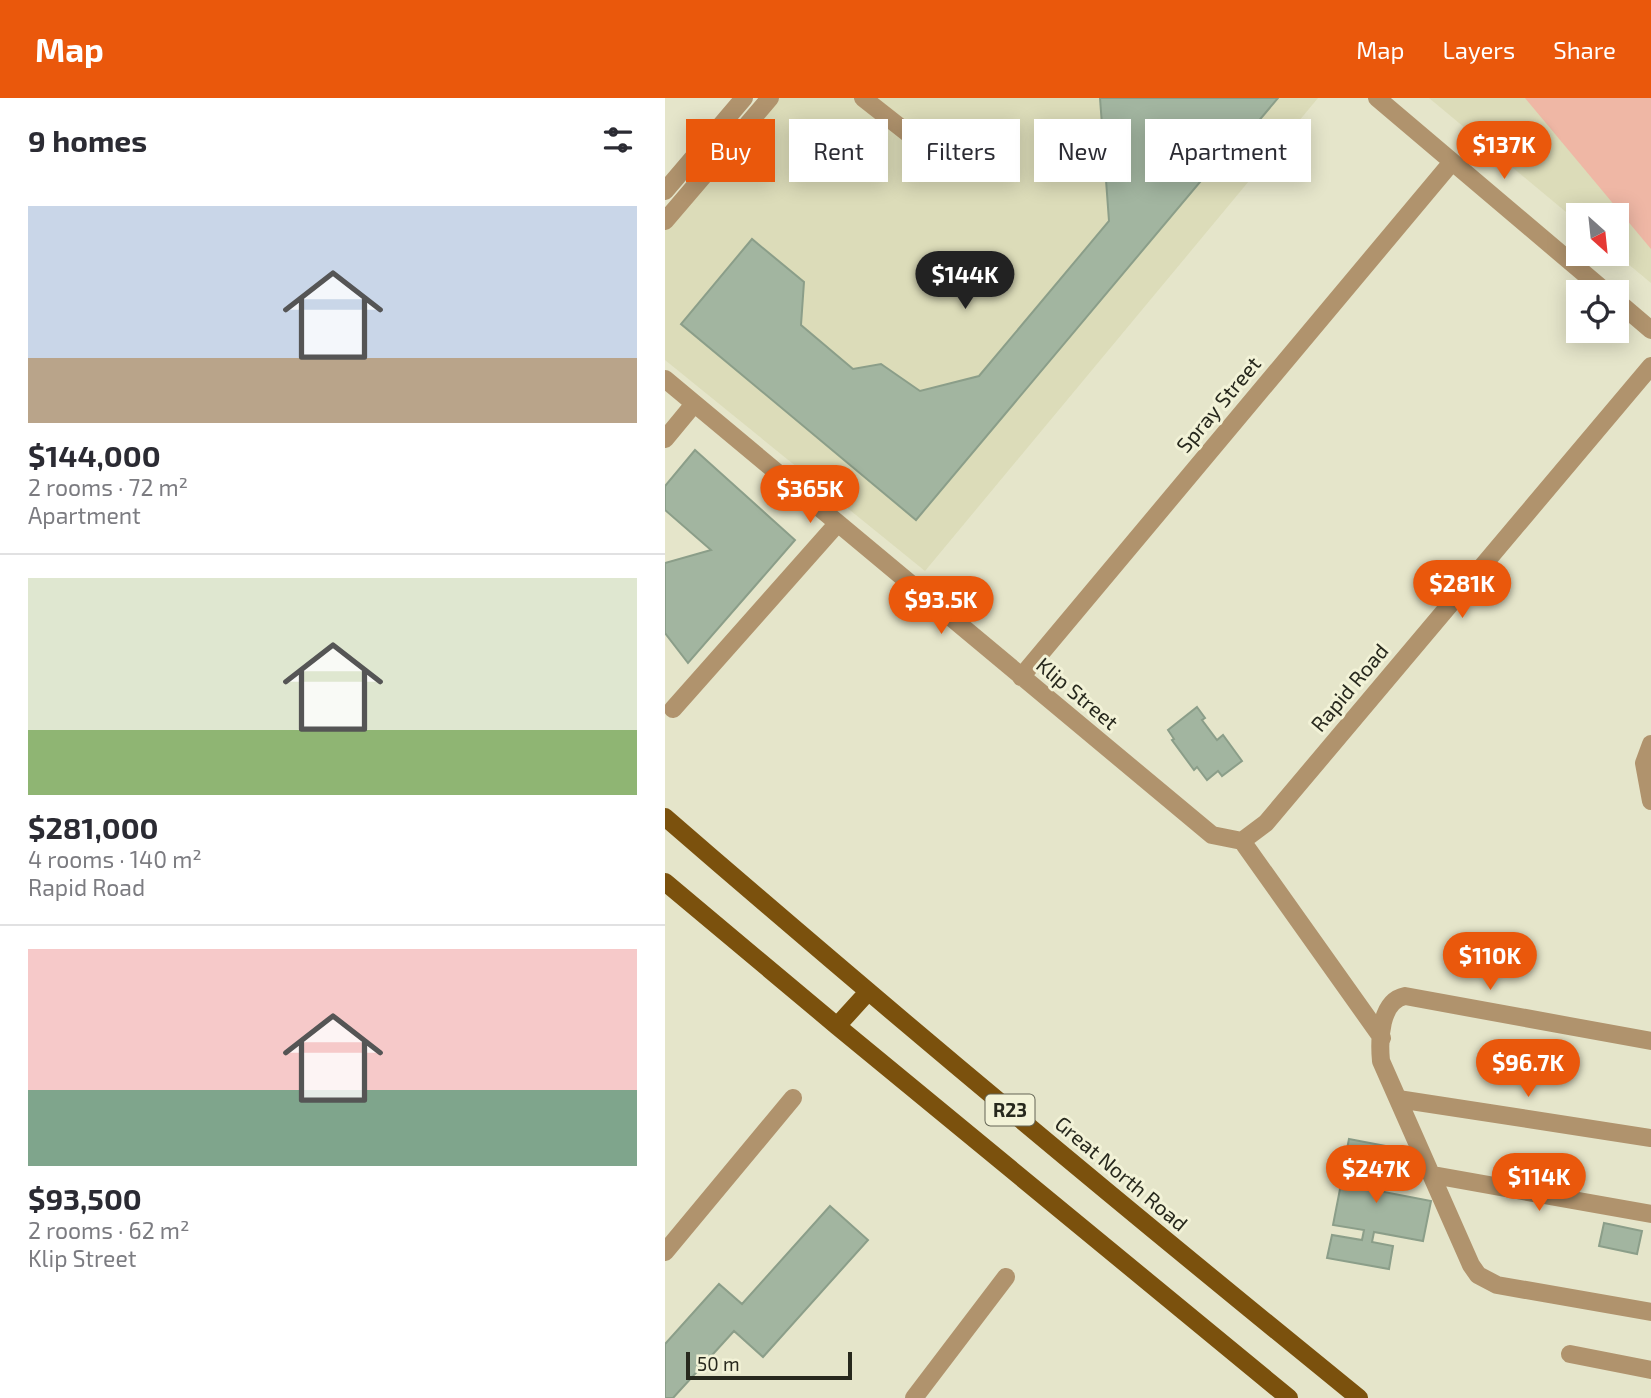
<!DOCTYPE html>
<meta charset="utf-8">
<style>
body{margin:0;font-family:"Exo 2",sans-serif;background:#f2f2f3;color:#2b2b33;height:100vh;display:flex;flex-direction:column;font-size:26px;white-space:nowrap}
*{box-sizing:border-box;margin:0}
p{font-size:23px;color:#7c7c81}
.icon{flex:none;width:38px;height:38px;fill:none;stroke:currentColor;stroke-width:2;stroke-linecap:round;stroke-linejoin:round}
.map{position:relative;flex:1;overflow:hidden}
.details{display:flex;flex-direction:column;background:#fff;width:665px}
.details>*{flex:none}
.banner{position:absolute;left:21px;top:21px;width:665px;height:63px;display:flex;gap:14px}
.needle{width:46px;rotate:153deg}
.fabs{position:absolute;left:901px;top:105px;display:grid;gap:14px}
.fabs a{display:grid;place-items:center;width:63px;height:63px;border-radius:0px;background:#fff;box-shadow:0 4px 18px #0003;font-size:35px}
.scale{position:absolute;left:21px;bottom:18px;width:166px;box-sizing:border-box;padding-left:7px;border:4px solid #27281d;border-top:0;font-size:19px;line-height:24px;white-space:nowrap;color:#27281d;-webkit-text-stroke:5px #f2f2d7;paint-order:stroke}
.price{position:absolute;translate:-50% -60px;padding:0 16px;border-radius:24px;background:#ea580c;color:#fff;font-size:23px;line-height:46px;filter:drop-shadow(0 2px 4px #0008)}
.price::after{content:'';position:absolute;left:50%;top:42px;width:21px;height:16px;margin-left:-10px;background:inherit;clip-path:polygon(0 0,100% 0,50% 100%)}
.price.selected{background:#222;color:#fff}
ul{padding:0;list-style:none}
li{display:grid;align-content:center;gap:14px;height:371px;padding:0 28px}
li+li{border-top:2px solid #e1e1e2}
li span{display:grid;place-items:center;height:217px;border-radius:0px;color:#555}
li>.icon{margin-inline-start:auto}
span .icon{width:126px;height:126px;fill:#fffc;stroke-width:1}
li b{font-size:30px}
h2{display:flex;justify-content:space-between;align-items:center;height:84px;padding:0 28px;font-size:30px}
.chip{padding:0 24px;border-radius:0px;background:#fff;box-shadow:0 4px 18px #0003;font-size:24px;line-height:63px}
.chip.selected{background:#ea580c;color:#fff}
header{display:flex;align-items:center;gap:42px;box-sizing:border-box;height:98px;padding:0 35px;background:#ea580c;color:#fff}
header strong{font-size:33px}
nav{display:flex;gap:38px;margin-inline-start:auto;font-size:24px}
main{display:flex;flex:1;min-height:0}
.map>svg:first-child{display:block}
.built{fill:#dcdcb9}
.green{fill:#efb7a5}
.building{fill:#a2b5a0;stroke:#8b9e89;stroke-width:2}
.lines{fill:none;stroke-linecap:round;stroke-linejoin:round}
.minor{stroke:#b0936d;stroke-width:18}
.major{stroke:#7b510d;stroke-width:18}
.labels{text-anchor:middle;stroke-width:6;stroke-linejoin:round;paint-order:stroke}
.shield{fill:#f2f2d7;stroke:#646555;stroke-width:2}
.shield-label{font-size:19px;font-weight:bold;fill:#27281d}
.street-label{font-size:21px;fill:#27281d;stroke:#f2f2d7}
</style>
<header>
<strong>Map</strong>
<nav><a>Map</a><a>Layers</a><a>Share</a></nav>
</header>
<main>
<section class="details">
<h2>9 homes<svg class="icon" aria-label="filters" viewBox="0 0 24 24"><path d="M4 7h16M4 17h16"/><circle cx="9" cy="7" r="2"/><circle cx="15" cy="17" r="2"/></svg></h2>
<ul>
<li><span style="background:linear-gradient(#c9d6e8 70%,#b9a48a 0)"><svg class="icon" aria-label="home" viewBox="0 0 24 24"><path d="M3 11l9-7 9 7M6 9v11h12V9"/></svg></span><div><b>$144,000</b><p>2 rooms · 72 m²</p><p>Apartment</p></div></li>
<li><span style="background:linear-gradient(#dfe7d0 70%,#8fb573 0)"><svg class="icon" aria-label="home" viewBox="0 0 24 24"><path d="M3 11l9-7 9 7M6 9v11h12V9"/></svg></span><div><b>$281,000</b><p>4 rooms · 140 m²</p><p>Rapid Road</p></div></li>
<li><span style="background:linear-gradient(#f6c9c9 65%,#7fa58c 0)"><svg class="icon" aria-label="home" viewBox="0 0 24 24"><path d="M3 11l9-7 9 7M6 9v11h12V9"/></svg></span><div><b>$93,500</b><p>2 rooms · 62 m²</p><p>Klip Street</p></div></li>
</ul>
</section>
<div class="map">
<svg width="986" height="1300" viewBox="0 0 986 1300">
<rect width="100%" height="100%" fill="#e5e5ca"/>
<!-- built -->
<path class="built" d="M108 0H653L260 473 0 262V128Z
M764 0H986V185L951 156 952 117H914L913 124Z"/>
<!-- green -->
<path class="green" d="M860 0H986V151Z"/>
<!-- building -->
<path class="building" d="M435 0H613L544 82 540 78 251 422 16 226 87 141 139 184 136 227 188 271 216 266 255 293 314 278 444 123Z
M30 352 130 442 23 565 0 535V465L46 452 0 412V388Z
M532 609 540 620 537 622 552 642 558 637 577 663 557 678 553 673 542 682 532 669 529 672 507 642 509 641 503 632Z
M684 1041 747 1053 740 1087 721 1083 719 1094 766 1103 758 1143 709 1134 707 1144 728 1148 724 1171 662 1160 667 1137 697 1142 699 1132 668 1127 676 1086 708 1092 710 1082 677 1076Z
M165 1108 203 1142 98 1259 69 1233 8 1300H0V1246L54 1186 77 1206Z
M939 1125 977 1133 972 1156 934 1148Z"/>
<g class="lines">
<!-- minor -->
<path class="minor" d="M198 0 254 44
M712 0 941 194
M0 93 79 0
M0 123 105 0
M952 203 986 232
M0 281 547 737 577 743
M0 341 29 306
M356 579 787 64
M8 611 172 426
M986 646 979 665 986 703
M577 743 601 725 986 268
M577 743 717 940
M986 943 740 898C715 903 714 942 716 963L806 1167 813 1177 832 1187 986 1214
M733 1001 986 1040
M768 1077 986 1116
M0 1154 128 1000
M905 1256 986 1272
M249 1300 341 1179"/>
<!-- major -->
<path class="major" d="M0 719C228 917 460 1110 694 1300
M0 784 172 928 624 1300
M172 928 202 895"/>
</g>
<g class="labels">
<!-- shield labels -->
<rect class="shield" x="320.5" y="996.5" width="49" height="31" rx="5"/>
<g class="shield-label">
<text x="345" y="1019">R23</text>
</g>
<!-- street labels -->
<g class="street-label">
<text transform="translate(554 307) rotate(-50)" y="7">Spray Street</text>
<text transform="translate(685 590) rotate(-50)" y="7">Rapid Road</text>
<text transform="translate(412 596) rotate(40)" y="7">Klip Street</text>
<text transform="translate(456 1076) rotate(40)" y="7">Great North Road</text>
</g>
</g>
</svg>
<div class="fabs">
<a><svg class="needle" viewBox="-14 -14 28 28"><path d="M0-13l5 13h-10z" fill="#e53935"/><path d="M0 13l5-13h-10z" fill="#7c7c81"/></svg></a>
<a><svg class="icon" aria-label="locate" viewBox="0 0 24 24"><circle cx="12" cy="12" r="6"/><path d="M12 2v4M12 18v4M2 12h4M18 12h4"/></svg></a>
</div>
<div class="scale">50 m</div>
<b class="price" style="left:839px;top:83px">$137K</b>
<b class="price selected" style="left:300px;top:213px">$144K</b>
<b class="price" style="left:145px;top:427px">$365K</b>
<b class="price" style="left:797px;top:522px">$281K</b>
<b class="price" style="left:276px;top:538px">$93.5K</b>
<b class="price" style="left:825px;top:894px">$110K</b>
<b class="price" style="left:863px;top:1001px">$96.7K</b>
<b class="price" style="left:711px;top:1107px">$247K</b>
<b class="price" style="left:874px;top:1115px">$114K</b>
<div class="banner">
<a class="chip selected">Buy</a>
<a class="chip">Rent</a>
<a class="chip">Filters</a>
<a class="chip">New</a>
<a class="chip">Apartment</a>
</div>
</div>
</main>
